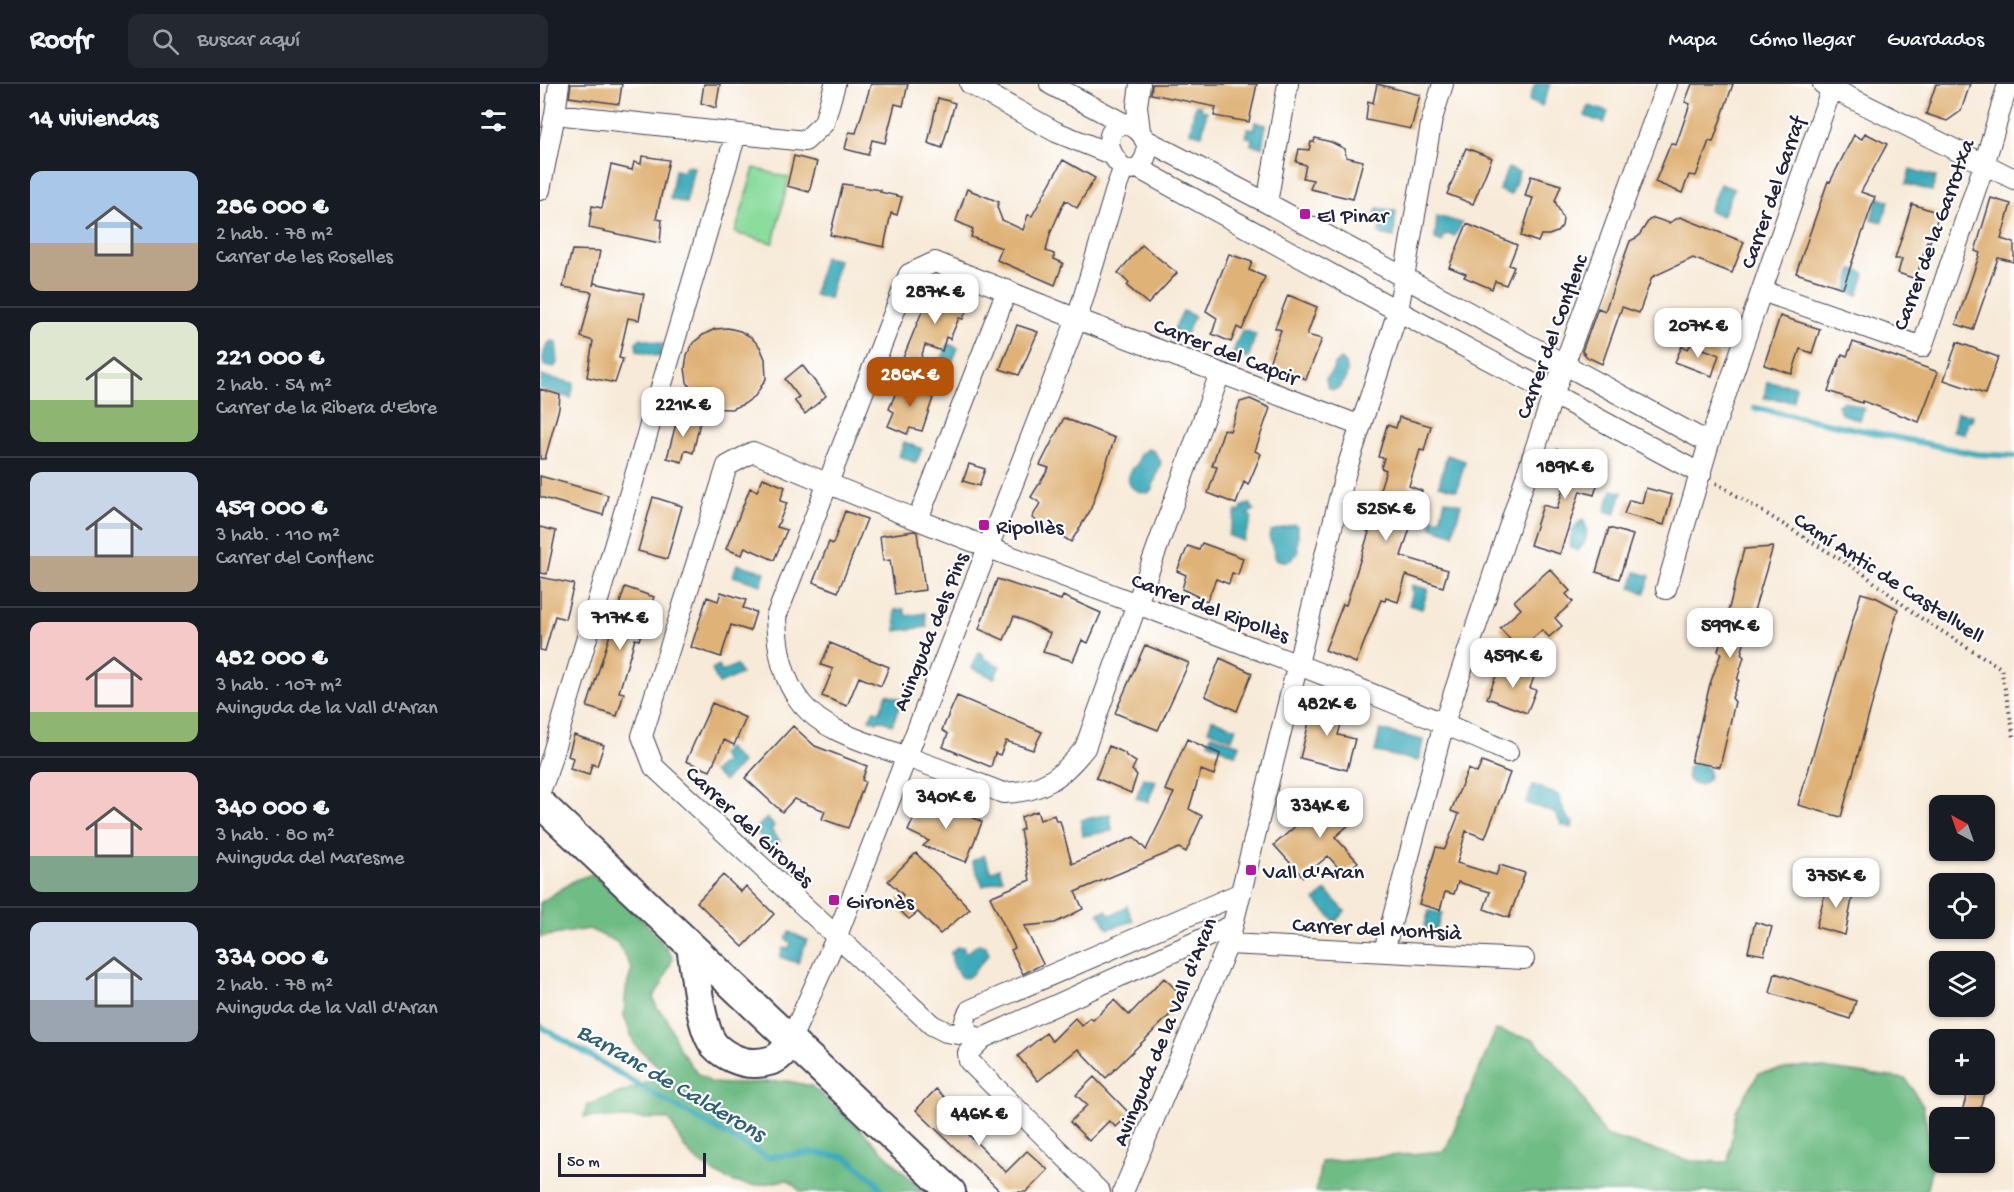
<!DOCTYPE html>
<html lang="es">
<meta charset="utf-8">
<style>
body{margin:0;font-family:"Gochi Hand",sans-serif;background:#242831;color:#f1f3f6;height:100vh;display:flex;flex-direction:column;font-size:22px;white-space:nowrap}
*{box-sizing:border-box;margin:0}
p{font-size:20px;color:#9ea1a6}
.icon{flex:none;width:33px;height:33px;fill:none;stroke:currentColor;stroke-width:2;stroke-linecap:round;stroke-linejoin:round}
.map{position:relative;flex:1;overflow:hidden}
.side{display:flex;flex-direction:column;background:#171b24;width:540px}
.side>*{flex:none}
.needle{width:39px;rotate:320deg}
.buttons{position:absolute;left:1389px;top:711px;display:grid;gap:12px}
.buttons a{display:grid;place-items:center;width:66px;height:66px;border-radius:12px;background:#171b24;box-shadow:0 2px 4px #0004;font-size:30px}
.scale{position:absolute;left:18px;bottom:15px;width:148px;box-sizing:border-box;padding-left:6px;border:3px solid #22223b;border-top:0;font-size:16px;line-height:21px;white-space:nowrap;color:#22223b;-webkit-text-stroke:4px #fff;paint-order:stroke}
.price{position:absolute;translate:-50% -51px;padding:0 14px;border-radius:12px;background:#fff;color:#222;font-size:20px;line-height:39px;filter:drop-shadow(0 2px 3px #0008)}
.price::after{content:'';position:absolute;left:50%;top:36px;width:18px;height:14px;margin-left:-9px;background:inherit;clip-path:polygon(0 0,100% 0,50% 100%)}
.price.selected{background:#b45309;color:#fff}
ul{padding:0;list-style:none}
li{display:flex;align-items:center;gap:18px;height:150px;padding:0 30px}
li+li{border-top:2px solid #363941}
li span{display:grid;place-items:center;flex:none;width:168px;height:120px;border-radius:12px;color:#555}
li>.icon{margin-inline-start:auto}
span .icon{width:72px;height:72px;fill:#fffc;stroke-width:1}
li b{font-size:26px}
h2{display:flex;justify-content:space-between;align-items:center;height:72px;padding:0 30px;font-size:26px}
header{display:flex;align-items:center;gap:36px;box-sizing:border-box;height:84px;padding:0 30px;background:#171b24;border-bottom:2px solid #363941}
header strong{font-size:28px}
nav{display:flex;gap:33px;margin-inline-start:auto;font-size:21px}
.search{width:420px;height:54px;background:#242831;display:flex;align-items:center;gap:15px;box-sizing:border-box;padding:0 21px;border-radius:12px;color:#9ea1a6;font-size:22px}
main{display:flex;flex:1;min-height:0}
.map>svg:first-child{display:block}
.green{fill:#8bdd9e;stroke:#56806c;stroke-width:1.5}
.forest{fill:#70bc85;stroke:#496f60;stroke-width:1.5}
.water{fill:#3cabba;stroke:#2f667a;stroke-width:1.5}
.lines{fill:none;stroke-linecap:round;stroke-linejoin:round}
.stream{stroke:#3cabba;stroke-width:6}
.building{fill:#dfb277}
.street-casing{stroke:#424053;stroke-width:22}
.secondary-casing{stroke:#424053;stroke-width:32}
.path{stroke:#424053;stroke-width:4;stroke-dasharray:1.5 4.5;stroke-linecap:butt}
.street{stroke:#fff;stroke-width:20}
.secondary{stroke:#fff;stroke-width:28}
.poi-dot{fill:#b5179e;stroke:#fff;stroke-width:2}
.labels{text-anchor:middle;stroke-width:4.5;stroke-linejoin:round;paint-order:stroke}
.street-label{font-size:22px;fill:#22223b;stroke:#fff}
.poi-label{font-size:22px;fill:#22223b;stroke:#fff;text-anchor:start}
.water-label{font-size:24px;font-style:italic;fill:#2e6074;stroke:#fff}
</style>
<header>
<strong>Roofr</strong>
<div class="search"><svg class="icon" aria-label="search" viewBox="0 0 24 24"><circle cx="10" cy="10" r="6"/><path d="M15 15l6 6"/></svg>Buscar aquí</div>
<nav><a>Mapa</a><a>Cómo llegar</a><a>Guardados</a></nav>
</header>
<main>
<section class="side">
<h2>14 viviendas<svg class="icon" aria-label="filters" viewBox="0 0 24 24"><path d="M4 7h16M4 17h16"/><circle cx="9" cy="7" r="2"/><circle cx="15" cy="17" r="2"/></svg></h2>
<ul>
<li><span style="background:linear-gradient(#a9c7e8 60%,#b9a48a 0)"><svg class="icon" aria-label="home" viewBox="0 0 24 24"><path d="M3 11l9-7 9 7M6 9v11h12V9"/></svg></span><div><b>286 000 €</b><p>2 hab. · 78 m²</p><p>Carrer de les Roselles</p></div></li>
<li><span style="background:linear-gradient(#dfe7d0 65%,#8fb573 0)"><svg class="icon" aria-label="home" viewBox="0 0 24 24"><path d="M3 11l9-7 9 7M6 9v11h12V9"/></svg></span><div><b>221 000 €</b><p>2 hab. · 54 m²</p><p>Carrer de la Ribera d'Ebre</p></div></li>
<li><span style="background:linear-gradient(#c9d6e8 70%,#b9a48a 0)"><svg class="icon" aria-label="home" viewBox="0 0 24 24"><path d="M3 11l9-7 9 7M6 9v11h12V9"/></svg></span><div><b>459 000 €</b><p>3 hab. · 110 m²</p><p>Carrer del Conflenc</p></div></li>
<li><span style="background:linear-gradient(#f6c9c9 75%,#8fb573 0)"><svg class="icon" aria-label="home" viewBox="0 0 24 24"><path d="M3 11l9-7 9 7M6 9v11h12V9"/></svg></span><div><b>482 000 €</b><p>3 hab. · 107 m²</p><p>Avinguda de la Vall d'Aran</p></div></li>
<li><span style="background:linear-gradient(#f6c9c9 70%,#7fa58c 0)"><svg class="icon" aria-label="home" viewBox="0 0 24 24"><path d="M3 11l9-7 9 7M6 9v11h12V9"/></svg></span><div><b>340 000 €</b><p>3 hab. · 80 m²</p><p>Avinguda del Maresme</p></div></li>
<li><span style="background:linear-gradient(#c9d6e8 65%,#9aa5b1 0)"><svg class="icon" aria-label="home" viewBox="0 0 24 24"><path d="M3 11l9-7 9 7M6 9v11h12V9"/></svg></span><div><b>334 000 €</b><p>2 hab. · 78 m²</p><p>Avinguda de la Vall d'Aran</p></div></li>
</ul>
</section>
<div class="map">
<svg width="1474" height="1108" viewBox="0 0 1474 1108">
<rect width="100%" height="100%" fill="#fff"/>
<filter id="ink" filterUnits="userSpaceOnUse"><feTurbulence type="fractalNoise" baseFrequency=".0167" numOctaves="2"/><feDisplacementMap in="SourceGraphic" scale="12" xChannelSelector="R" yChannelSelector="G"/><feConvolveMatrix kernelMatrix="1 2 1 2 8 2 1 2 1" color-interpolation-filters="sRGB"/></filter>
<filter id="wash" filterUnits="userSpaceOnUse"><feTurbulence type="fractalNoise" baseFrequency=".008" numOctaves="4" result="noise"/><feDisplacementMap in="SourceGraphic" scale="24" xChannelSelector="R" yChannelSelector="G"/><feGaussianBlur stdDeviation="1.35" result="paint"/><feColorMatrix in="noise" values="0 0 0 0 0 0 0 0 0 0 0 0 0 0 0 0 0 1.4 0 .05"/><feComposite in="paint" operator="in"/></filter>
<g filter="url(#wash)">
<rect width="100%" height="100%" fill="#f7ead8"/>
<!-- green -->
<path class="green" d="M214 84 249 94 233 159 195 149Z"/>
<!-- forest -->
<path class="forest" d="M52 790C82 814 112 842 133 874L122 900 113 913 117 924 126 933 140 966 157 989 172 999 188 1000 248 997 271 1002 316 1041 383 1108H261L248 1096C237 1097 227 1100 216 1101 192 1103 158 1081 144 1063 138 1054 135 1043 128 1035L44 1033 47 1021 117 995 121 985 95 961 84 932 86 905 92 885 77 858 49 845 0 853V819L35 796Z
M956 946 994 956 1034 1000 1065 1051 1151 1077 1188 1078 1196 1026 1219 989 1267 982 1366 995 1383 1022 1393 1079 1386 1108H776L781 1078 905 1067Z"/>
<!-- water -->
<path class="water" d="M995 0H1010L1002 22 989 17Z
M655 21 661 22V26L667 27 662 51 650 48Z
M1049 22 1068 28 1064 39 1045 32Z
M715 38 726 41 722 63 711 61 712 54 706 53 708 44 714 45Z
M146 82 154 83 146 119 130 115 135 86 144 88Z
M968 84 979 88 971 111 959 106Z
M1370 85 1396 93 1392 107 1366 100Z
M1180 100 1194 105 1182 132 1169 126Z
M1338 114 1349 117 1342 138 1331 135Z
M837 124 856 127 854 153 839 150 841 132 835 131Z
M897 132 922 139 915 152 905 150 902 158 895 155Z
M284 173 299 176 289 215 274 211Z
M1313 185 1325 190 1318 211 1306 207Z
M643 227 654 232 645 253 633 247Z
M702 246 716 250 708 275 692 270Z
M101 254 123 260 120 273 97 267 96 258Z
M11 257 16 258 18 278 14 283H7L4 281C1 273 5 262 11 257Z
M408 260 418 264 410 284 400 279Z
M800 275 806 280C809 290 805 303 793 306L788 303 786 295 793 286 794 281Z
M2 292 34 299 31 314 0 305Z
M1227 298 1256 302 1253 317 1224 314Z
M1304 317 1324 325 1320 336 1301 330 1298 321Z
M1417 328 1433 331 1432 337H1429L1425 350 1413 347Z
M364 358 382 365 376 379 359 372Z
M608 365 614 367 621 378 612 405 608 409C587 408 582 393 598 379L600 370Z
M907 371 925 377 917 406 899 401Z
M1072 406 1082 408 1075 430 1065 427Z
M905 416 921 420 913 450 891 443 893 434 900 436Z
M710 420 714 426 708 430 712 434 703 457 688 451 696 427 700 428 703 422Z
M1043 436C1050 446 1046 461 1037 467L1031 463C1029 452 1033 441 1043 436Z
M754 440 757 442C760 450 756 459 758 468 751 478 747 479 736 475L729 452 731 447Z
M197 480 225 488 221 501 193 492Z
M1096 488 1110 492 1105 509 1091 504Z
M872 501 888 505 882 525 869 521 873 508 871 507Z
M364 525 366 532 385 529 387 543 356 547 355 526Z
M439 568 444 571 443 574 460 582 454 594 432 584Z
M196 581 201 590 179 600 172 586 179 582 182 588Z
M347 610 362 616 352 641 339 635 337 638 329 635 334 626 340 628Z
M672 635 696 644 692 655 668 646Z
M840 646 883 656 879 677 835 668Z
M672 651 700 661 696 671 668 658Z
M187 664 202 679 184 697 173 688 185 677 180 670Z
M1147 690a11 11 0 1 1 22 0a11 11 0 1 1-22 0Z
M604 694 616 697 608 718 596 714Z
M993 701 1018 711 1026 731 1033 739 1032 744 1022 741 1015 729 986 719Z
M570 730 572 747 543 752 541 736Z
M227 734 234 742 231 746 240 757 233 765 214 746Z
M444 771 451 788 459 784 463 795 443 802 432 777Z
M786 807 805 827 795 838 775 816Z
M587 822 593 837 568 845 559 829 566 826 570 831 575 830Z
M889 827 902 829 894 853 882 850Z
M249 848 267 856 258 879 240 873 243 864 248 865 251 859 246 855Z
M439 860 446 862 449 870 430 892 426 894 421 893 413 882 411 868 417 863H423L426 869Z"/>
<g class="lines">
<!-- stream -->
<path class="stream" d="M1215 324 1436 370 1474 372
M0 942 126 1017 227 1073 272 1069 306 1073 335 1096 342 1108"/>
</g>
<g id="blocks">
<!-- building -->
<path class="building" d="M31 0H82L79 20 29 13Z
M164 0H180L176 24 161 19Z
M331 0H368L363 22 355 20 345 59 332 56 328 71 305 65 309 48 316 49Z
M612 0H717L709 38 674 32 676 23 611 10Z
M837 0 880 11 871 45 826 36 828 17 833 19Z
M1152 0H1193L1173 58 1169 57 1156 92 1149 91 1142 109 1115 98 1131 59 1136 61 1150 20 1145 18Z
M1396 0H1430L1421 27 1407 37 1386 30Z
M398 14 415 19 402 64 388 59Z
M1325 49 1347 60 1321 108 1335 113 1303 204 1256 189 1288 97 1290 98 1314 51 1322 55Z
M775 54 791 58 805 65 806 73 823 77 813 115 770 105 773 96 763 94 766 81 756 78 759 65 769 66 771 58H774Z
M926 64 952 74 933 120 907 110Z
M102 72 129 76 116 135 122 136 120 159 49 144 52 122 62 124 71 81 92 86 94 78 101 80Z
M254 72 277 78 269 108 247 102Z
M523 76 555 94 537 124 525 116 510 150 506 167 514 170V175L523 179 515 201 457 176 462 164 431 153 433 145 416 137 427 105 459 118 457 123 462 136 483 146 488 131 492 132Z
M991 92 1021 101 1015 117 1023 135 1022 142 1017 148 1009 151H1001L998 158 981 152 993 114 985 112Z
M303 100 341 106 340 108 362 113 357 131 351 129 344 163 290 151Z
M1451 114 1471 120 1461 155 1474 159V178L1458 174 1433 246 1416 240 1440 169 1435 167Z
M1372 120 1399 129 1390 158 1387 157 1376 195 1358 189 1362 175H1355Z
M1140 133 1204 158 1192 189 1153 174 1112 193 1099 229 1082 223 1062 280 1047 273 1042 267 1058 224 1065 227 1090 157 1098 153 1109 136 1114 134 1129 139Z
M927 140 977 161 969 181 974 183 966 201 955 197 952 205 924 193 926 190 909 183Z
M602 161 637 189 608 220 587 202 589 199 578 189Z
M32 166 60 167 53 202 54 199 104 210 99 236 88 234 79 274 83 275 75 299 47 293 53 257 41 253 52 208 23 203Z
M689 170 712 178 709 186 725 193 702 246 697 243 691 258 672 250 677 234 666 227Z
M390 208 408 216V213L429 220 423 235 419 234 410 255 406 253 402 267 385 261 379 280 363 274Z
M748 211 777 223 767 251 782 255 766 295 729 279 741 246 735 244Z
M1240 232 1280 245 1272 269 1260 265 1252 290 1224 281Z
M477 241 498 248 479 291 460 285Z
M188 244 200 247 211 253 220 263 225 275 226 295 215 312 204 320 191 325 162 324 147 298 145 284 147 271 153 259 163 251 175 245Z
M1313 258 1398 288 1379 338 1323 317 1322 319 1288 307 1302 270 1307 272Z
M1417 258 1458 273 1445 310 1404 296Z
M1151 260 1179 271 1172 292 1135 278 1142 262 1148 265Z
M262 281 286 312 265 330 254 316 259 313 245 295Z
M365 297 389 305 385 311 393 314 382 347 370 344 367 350 348 342 354 328 349 325 357 306 360 308Z
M0 305 20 311 19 324 5 375H0Z
M710 315 730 324 715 367 721 370 708 401 704 398 696 420 668 409 677 383 672 382 684 345 690 347 700 318Z
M138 332 160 338 153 369 145 366 142 378 127 374Z
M859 333 891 342 884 367 880 366 869 402 882 407 861 472 908 486 903 503 866 491 858 518 846 514 845 517 841 516 816 579 785 566 803 520 806 521 829 448 827 447 846 386 841 384 844 374 838 373 847 341 856 344Z
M524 334 575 354 550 427 531 458 492 434 500 419 491 413 509 384 500 381Z
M1018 365 1049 374 1048 377 1063 382 1054 411 1040 407 1020 470 990 461 1003 421 1017 425 1028 389 1012 384Z
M429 380 445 385 439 402 423 397Z
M0 392 68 411 63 431 0 413Z
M223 394 245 403 240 417 247 419 237 443 247 446 234 476 205 463 202 471 186 465 210 404 217 407Z
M1106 404 1132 411 1124 441 1084 430 1089 416 1102 419Z
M113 413 142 422 127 475 98 467Z
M305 427 327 435 298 508 273 498 289 458 293 460Z
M0 443 16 447 7 490 0 489Z
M1069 444 1093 451 1079 495 1056 488Z
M374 447 377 448 385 506 355 510 350 476 343 477 340 452Z
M662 459 703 474 698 491 692 489 689 500 676 495 667 517 642 505 646 491 637 487 648 462 659 466Z
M1233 463 1201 570 1204 573 1197 596H1199L1192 614 1195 618 1180 683 1151 678 1170 600 1181 569 1178 567 1204 465Z
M1010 485 1030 507 1026 510 1033 518 1015 534 1022 542 1009 553 1002 546 979 566 960 544 981 525 974 517Z
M0 493 34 500 25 535 15 532 5 567 0 566Z
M457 495 521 516 523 512 561 529 548 559 542 556 533 577 503 568 510 549 474 532 464 556 439 545Z
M85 503 114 513 99 556 95 555 79 608 84 609 77 632 47 623Z
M181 508 206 516 203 524 216 528 210 547 191 541 181 573 151 563 167 513 178 517Z
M1321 509 1335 513 1358 525 1301 733 1258 721Z
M290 559 349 583 341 602 319 593 307 622 282 612 293 585 281 581Z
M605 561 649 579 618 646 575 629Z
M680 574 712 589 697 627 665 612Z
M961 580 994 593 990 604 996 606 987 629 947 614Z
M417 612 502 648 493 666 466 657 460 671 455 669 451 683 403 663 408 650 402 646Z
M775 615 806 622 798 651 815 655 807 686 760 674Z
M172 619 206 634 194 661 184 656 170 687 146 677Z
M253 642 275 662 327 682 322 696 325 698 308 744 282 735 285 727 254 715 242 728 205 694Z
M34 651 64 661 57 682 52 680 49 691 30 685 33 674 28 672Z
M647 655 680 670 674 691 661 686 649 725 662 732 646 768 639 764 535 808 543 825 515 839 484 842 503 880 483 890 471 866 475 864 450 813 490 796 480 746 483 745 481 733 497 727 500 736 514 731 516 737H520L532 780 594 753 606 766 634 709 625 706Z
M569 662 585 669 586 672 596 678 592 686 597 691 591 709 556 694Z
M942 678 970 689 945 754 926 747 917 779 956 791 960 781 985 789 969 834 944 825 950 808 918 798 914 810 905 808 900 826 879 820 896 763 905 765 919 730 911 727 928 685 937 689Z
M800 710 819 732 795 753 818 778 804 790 788 772 763 793 734 761 759 739 764 742Z
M404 718 442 738 426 778 383 762 389 757 368 747 380 720 398 729Z
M376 769 430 825 400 850 378 828 369 835 353 820 363 811 348 797Z
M183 791 201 808 206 802 234 830 203 863 157 818Z
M1288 799 1314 805 1305 851 1276 843Z
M1215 838 1232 843 1224 871 1208 868Z
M1235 889 1316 917 1310 935 1230 909Z
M624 894 646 915 566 994 538 965 498 997 478 972 506 949 512 957 535 934 542 942 550 934 553 936 574 916 589 931Z
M554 993 590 1030 576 1043 569 1037 549 1057 530 1038 547 1021 536 1011Z
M1430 1000H1447L1440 1024 1443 1034H1420Z
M396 1005 435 1042 428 1050 466 1088 487 1067 508 1086 486 1108H461L376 1026Z"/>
</g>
</g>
<g filter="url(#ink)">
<use href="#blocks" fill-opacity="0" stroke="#424053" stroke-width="1.5"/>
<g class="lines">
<defs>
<path id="street" d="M430 0 516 48 573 71
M510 0 583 39
M1283 0 1474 95
M15 30 265 57 284 39 295 0
M585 39C606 47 615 66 598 84L586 86C569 74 559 46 585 39Z
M600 47 597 22 600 0
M604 55 727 119 1169 359
M598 84 858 227 1161 390
M0 106 15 30 19 0
M727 119 748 0
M1222 207 1382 263 1444 81 1468 0
M680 289 545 664C521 694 502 708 463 709 430 696 397 684 364 672 330 659 286 649 262 620 242 596 237 564 236 533L369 190 395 178 537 235 821 342
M378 435 467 206
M1126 505 1169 359 1293 0
M0 707 6 692 196 50
M688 860 984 875
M844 867 904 639 1013 311 1127 0
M431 953C423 943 423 937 430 926L701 809
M443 954 406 948 392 941 114 683 102 652 187 382 213 368C339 422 468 472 597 520 722 567 847 613 968 668
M251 955 296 854 537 235 577 102 581 91 586 86
M560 1108 429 977 428 969 443 954 693 841
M583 1108 688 860 806 387 858 227 892 35 903 0"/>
<path id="secondary" d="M0 719 411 1108
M151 862C155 886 160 944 174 961 184 972 202 980 216 979 236 978 243 972 251 955"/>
</defs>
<!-- street casing -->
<use href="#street" class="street-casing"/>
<!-- secondary casing -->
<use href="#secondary" class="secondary-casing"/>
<!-- path -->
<path class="path" d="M1176 399 1321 488 1379 533 1461 584 1474 653"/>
<!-- street -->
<use href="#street" class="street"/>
<!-- secondary -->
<use href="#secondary" class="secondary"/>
</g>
</g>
<!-- markers -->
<g class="poi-dot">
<rect x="759" y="124" width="12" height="12" rx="3"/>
<rect x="438" y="435" width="12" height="12" rx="3"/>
<rect x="705" y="780" width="12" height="12" rx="3"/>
<rect x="288" y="810" width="12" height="12" rx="3"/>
</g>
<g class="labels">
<!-- street labels -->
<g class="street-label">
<text transform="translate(1231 108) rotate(-71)" y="8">Carrer del Garraf</text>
<text transform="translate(1392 150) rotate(-70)" y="8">Carrer de la Garrotxa</text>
<text transform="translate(1010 252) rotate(-70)" y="8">Carrer del Conflenc</text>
<text transform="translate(687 266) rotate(21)" y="8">Carrer del Capcir</text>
<text transform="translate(1350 492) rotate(33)" y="8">Camí Antic de Castellvell</text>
<text transform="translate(671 522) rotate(20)" y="8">Carrer del Ripollès</text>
<text transform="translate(389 547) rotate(-68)" y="8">Avinguda dels Pins</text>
<text transform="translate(211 741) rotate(43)" y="8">Carrer del Gironès</text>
<text transform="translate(837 843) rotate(3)" y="8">Carrer del Montsià</text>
<text transform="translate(623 947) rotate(-68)" y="8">Avinguda de la Vall d'Aran</text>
</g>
<!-- poi labels -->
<g class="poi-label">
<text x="777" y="138">El Pinar</text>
<text x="456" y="449">Ripollès</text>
<text x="723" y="794">Vall d'Aran</text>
<text x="306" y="824">Gironès</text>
</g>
<!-- water labels -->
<g class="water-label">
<text transform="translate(132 997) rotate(30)" y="8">Barranc de Calderons</text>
</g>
</g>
</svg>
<div class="buttons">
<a><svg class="needle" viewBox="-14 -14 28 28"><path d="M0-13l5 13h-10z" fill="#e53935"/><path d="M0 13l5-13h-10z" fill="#9ea1a6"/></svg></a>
<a><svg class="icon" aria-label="locate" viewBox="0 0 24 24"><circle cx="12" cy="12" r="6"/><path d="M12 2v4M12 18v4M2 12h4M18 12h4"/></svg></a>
<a><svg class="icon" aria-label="layers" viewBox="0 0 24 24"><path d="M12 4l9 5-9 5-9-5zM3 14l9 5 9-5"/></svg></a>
<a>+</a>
<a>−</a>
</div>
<div class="scale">50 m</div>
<b class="price" style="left:395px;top:241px">287K €</b>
<b class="price" style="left:1158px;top:275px">207K €</b>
<b class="price selected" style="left:370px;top:324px">286K €</b>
<b class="price" style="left:143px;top:354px">221K €</b>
<b class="price" style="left:1025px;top:416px">189K €</b>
<b class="price" style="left:846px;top:458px">525K €</b>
<b class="price" style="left:80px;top:567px">717K €</b>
<b class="price" style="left:1190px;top:575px">599K €</b>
<b class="price" style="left:973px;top:605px">459K €</b>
<b class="price" style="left:787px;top:653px">482K €</b>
<b class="price" style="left:406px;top:746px">340K €</b>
<b class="price" style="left:780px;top:755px">334K €</b>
<b class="price" style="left:1296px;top:825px">375K €</b>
<b class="price" style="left:439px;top:1063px">446K €</b>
</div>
</main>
